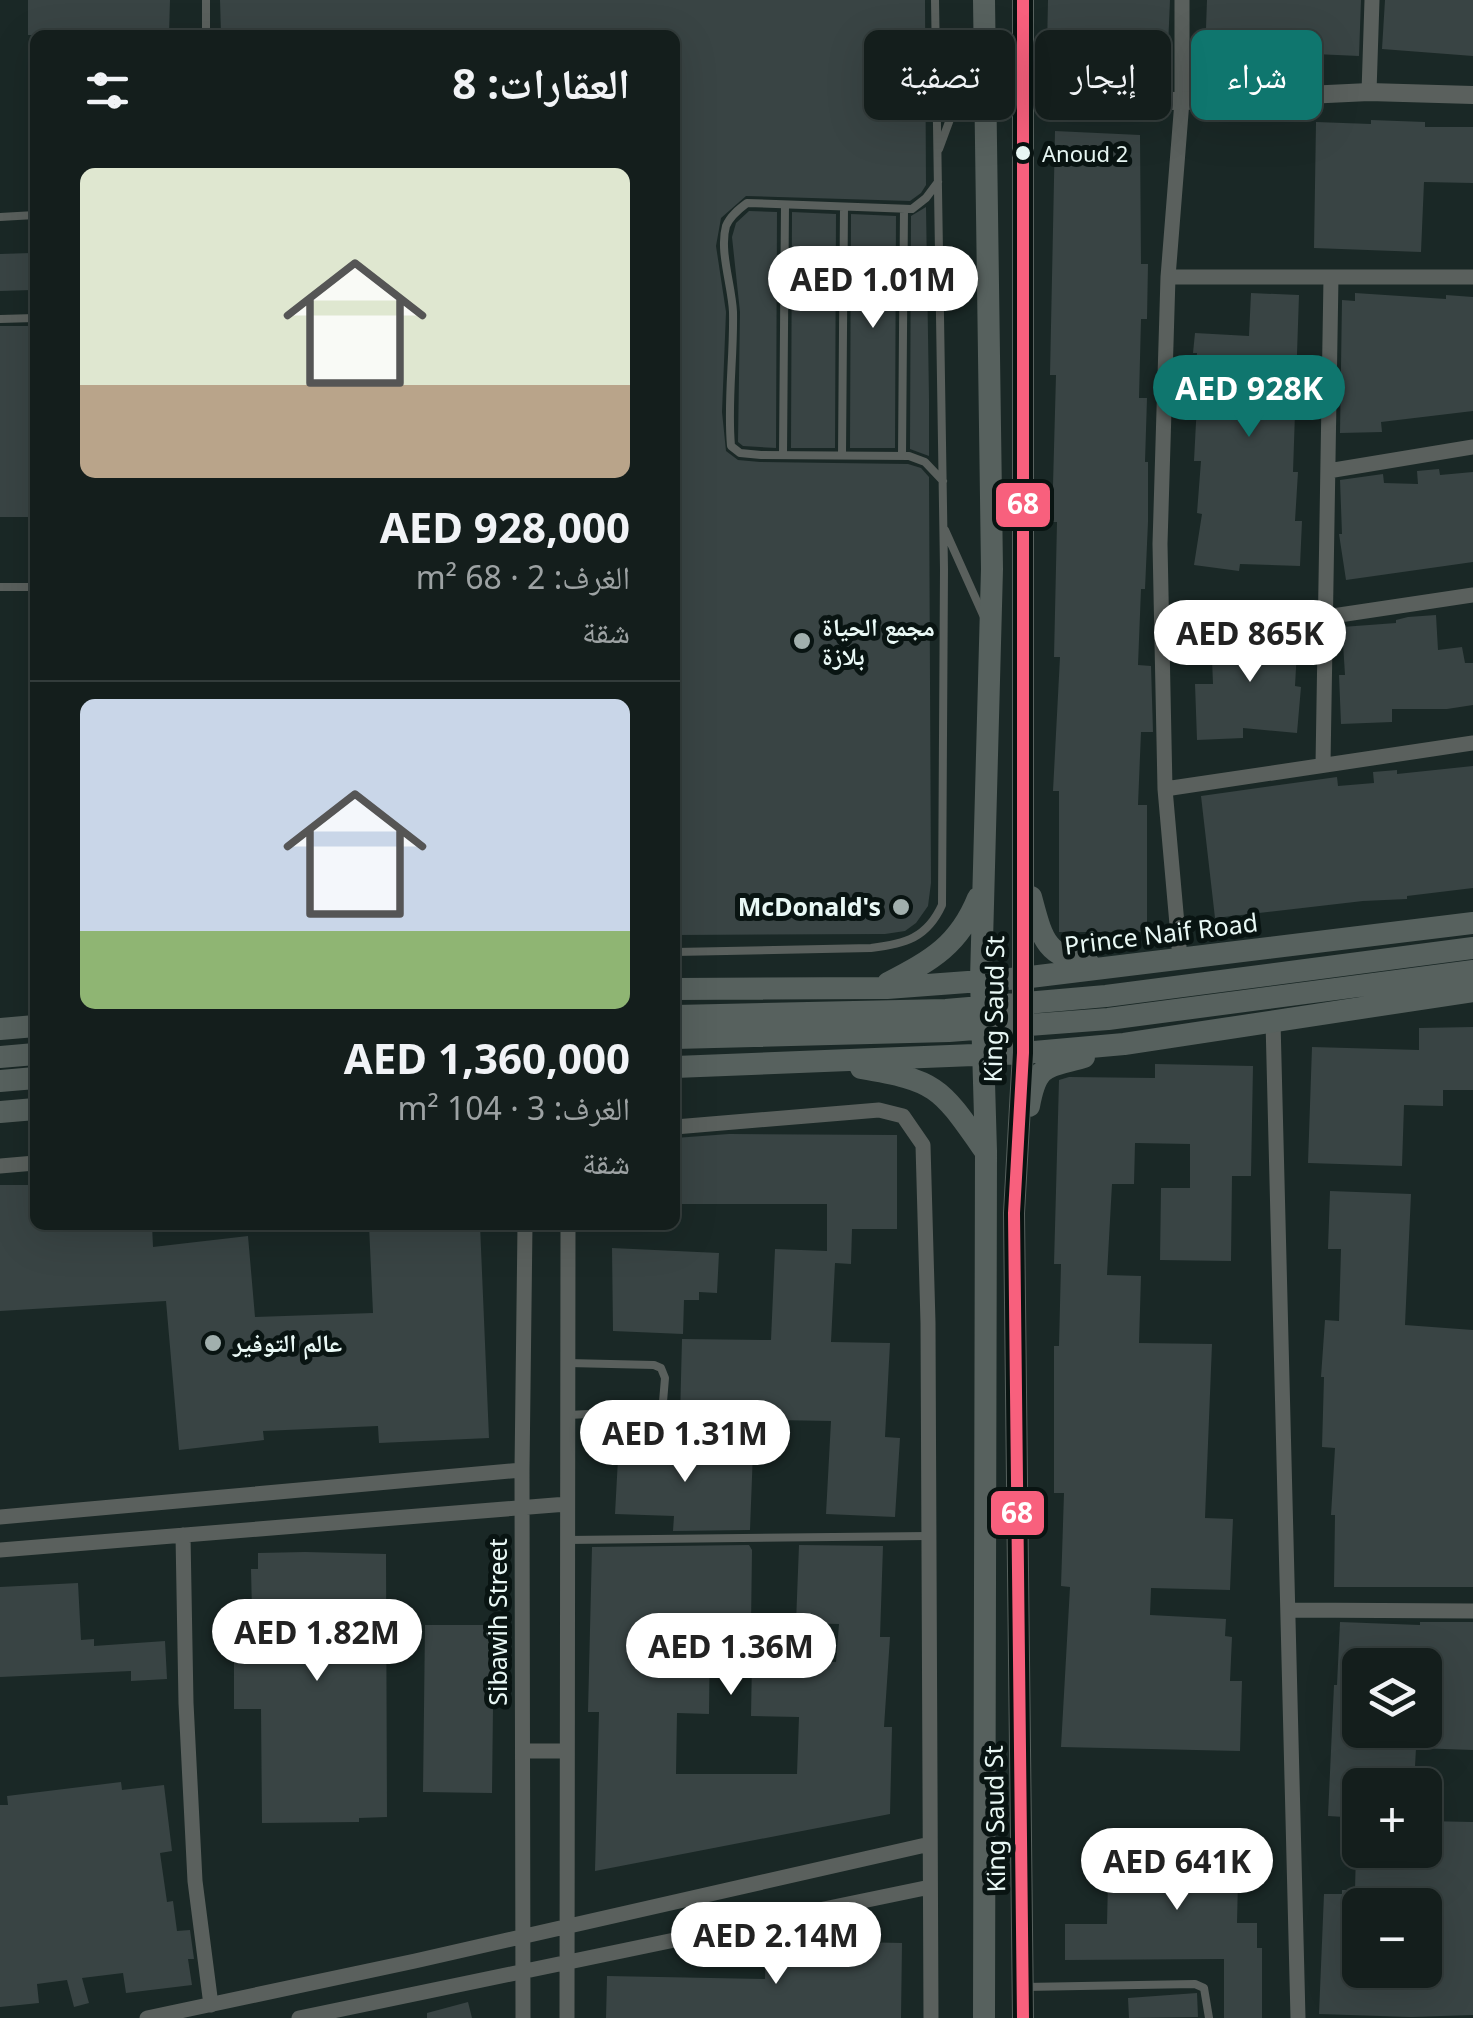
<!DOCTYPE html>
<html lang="ar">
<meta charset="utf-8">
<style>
body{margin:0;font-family:"Noto Sans","Noto Naskh Arabic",sans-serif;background:#212b29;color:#f1f3f6;direction:rtl;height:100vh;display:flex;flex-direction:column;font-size:38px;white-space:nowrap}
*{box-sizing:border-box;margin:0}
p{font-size:32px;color:#9da2a3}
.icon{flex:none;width:55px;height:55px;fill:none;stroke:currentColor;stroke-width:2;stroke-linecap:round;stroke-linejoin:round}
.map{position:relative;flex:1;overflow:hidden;direction:ltr}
.details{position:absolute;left:30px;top:30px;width:650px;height:1200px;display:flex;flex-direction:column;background:#141e1c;border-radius:15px;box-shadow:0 10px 40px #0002,0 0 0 2px #333c3b;direction:rtl}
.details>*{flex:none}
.hud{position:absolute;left:710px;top:30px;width:612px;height:90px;direction:rtl;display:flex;gap:20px}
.buttons{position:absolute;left:1342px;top:1648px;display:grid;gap:20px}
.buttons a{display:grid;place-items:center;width:100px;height:100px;border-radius:15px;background:#141e1c;box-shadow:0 10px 40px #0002,0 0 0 2px #333c3b;font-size:50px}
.price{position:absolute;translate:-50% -85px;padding:0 22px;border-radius:35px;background:#fff;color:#222;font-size:32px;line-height:65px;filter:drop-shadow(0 2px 5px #0008)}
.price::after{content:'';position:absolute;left:50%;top:60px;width:30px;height:22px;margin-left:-15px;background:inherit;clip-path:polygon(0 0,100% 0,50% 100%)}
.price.active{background:#0f766e;color:#fff}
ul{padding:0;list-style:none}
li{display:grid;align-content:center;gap:20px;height:530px;padding:0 50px}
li+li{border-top:2px solid #333c3b}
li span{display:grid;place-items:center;height:310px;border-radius:15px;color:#555}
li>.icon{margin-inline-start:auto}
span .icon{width:180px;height:180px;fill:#fffc;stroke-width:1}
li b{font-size:42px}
h2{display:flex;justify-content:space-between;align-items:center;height:120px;padding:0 50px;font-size:42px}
.chip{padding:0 35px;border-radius:15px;background:#141e1c;box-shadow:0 10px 40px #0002,0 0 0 2px #333c3b;font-size:35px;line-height:90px}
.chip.active{background:#0f766e;color:#fff}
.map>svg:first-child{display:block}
.building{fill:#394444;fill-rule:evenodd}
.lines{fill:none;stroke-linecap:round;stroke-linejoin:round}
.service{stroke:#5a605d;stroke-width:8}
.minor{stroke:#5a605d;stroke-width:15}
.tertiary{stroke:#5a605d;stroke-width:18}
.primary{stroke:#57615e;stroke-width:22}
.bus-1-casing{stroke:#091412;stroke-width:20}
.bus-1{stroke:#f8607d;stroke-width:12}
.bus-dot{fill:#e9f8f5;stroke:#091412;stroke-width:4}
.poi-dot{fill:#a1afad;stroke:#091412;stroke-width:4}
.labels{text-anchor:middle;stroke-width:10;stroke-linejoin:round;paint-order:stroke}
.bus-label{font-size:22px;fill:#e9f8f5;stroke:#091412;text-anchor:start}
.poi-label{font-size:25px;font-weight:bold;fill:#e9f8f5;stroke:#091412;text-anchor:start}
.street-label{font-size:25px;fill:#e9f8f5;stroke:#091412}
.line-badge{stroke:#091412;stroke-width:4}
.badge-label{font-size:28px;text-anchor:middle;font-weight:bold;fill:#fff}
</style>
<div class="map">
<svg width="1473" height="2018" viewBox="0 0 1473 2018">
<rect width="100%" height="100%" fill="#1a2826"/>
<!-- building -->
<path class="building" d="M28 0H170L169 35H28Z
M220 0H925L926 185 921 193 910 201 746 196 721 218 716 246 726 312 722 412 726 451 738 460 760 462 908 464 921 468 929 477 931 883 928 906 916 923 905 931 885 934 675 935V35H221Z
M1048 0H1170L1168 47H1047Z
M1207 0H1361L1359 56 1250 51V58L1205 57Z
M1385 0H1473V56L1382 49Z
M1371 120 1425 122V127H1473V183L1424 182 1421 252 1314 248 1316 122 1371 124Z
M1055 131 1140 135 1141 264H1148L1147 319H1141L1139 398H1147L1145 462H1148V522L1145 589H1141L1138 665 1151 666 1153 732H1141L1138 805H1147V932H1059V791H1053L1060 657H1054L1057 522H1052L1056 375H1050Z
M926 207 929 399V456L910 449 911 216Z
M749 211 777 212 776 448 743 446 738 442 740 312 732 237 736 223Z
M792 212 836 214 835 448H791Z
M851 214 896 216 895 448H850Z
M31 253 32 290 0 291V254Z
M1251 293 1299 295 1293 472H1298L1295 521H1302L1300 566 1240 564 1239 571 1194 565 1202 514 1197 513 1201 461H1194L1197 403 1193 402 1197 353H1193L1195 333 1249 336Z
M1355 293 1446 299V295L1473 297V411L1381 422 1382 432 1340 433 1342 300 1355 301Z
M0 326H35V517H0Z
M1439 469 1440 475 1473 472V562L1346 580 1339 534H1342L1340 480 1383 474 1384 483 1418 484 1417 471Z
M1436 615 1438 650 1462 647 1465 663H1473V705L1447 709H1392V722L1341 724 1339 675H1345L1342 627 1396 623V620L1408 617Z
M1252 630 1298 632 1295 686 1301 687 1297 733 1243 728V738L1197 740 1195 684H1213L1211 634Z
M1473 766V888L1407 896V899L1363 901 1215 918 1201 796 1337 777 1338 786 1374 783 1373 772 1397 770V774Z
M1473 1027V1090H1443V1106L1404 1105 1402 1166 1308 1163 1312 1047 1419 1050V1028Z
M1155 1064 1253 1066 1251 1176H1232L1231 1261 1160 1260 1161 1188H1190V1144L1135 1143 1134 1184H1112L1107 1275 1141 1276 1139 1343 1212 1344 1205 1518 1233 1519 1230 1590 1151 1588 1150 1615 1226 1619 1225 1636 1232 1637 1230 1681H1242L1240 1751 1061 1747 1070 1587 1061 1586 1064 1493H1054V1346H1059L1061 1264H1054L1059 1080 1069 1077 1155 1078Z
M729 1134 897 1135V1229H852L851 1264 835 1263 831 1342 890 1343 885 1437 900 1438 895 1517 826 1514 831 1421 680 1418 682 1339 771 1340 775 1249 827 1251V1204H675V1138Z
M0 1185H35V1225H152L153 1247 248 1236 255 1317 373 1313 369 1225H480L489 1438 379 1443 378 1426 263 1431 264 1440 179 1450 166 1301 0 1311Z
M1330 1191 1411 1194 1405 1325 1473 1330V1587H1334L1335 1515H1331L1335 1448 1322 1447 1324 1377H1321L1325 1320 1339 1321 1341 1249H1328Z
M612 1248 719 1253 717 1293 699 1292V1300H684L683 1334 613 1331Z
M619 1440 670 1442V1449L753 1451 750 1530 673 1531 674 1516 615 1514Z
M749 1545 752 1550 751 1625 710 1624 709 1714 677 1713 676 1774H797L799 1717 751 1716 752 1661 746 1660 747 1626 786 1628 785 1660 836 1662 839 1624 796 1623 799 1545 883 1546 880 1637H890L884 1727H892L890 1814 595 1871 599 1712H588L592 1547Z
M305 1552 386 1554 387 1817 359 1818V1822L262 1823 261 1709H234V1655H228L229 1612H252L251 1569H258V1553Z
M78 1583 81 1640 94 1639V1646L165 1641 167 1679 131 1681V1671L0 1677V1587Z
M1340 1622 1420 1625V1622H1473V1750L1416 1748 1414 1785H1360V1818L1328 1816 1334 1685H1337ZM1360 1665H1425V1730H1360Z
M425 1625H494L492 1793 423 1792Z
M121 1782 122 1790 164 1785 172 1851 160 1853 167 1902 173 1901 177 1931 190 1930 194 1959H188L192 1985 126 1993 123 1973 82 1978 89 2003 74 2007 67 1980 37 1984 39 2003 0 2007V1805H8L7 1796Z
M1425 1821 1473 1822V2015L1411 2017 1319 2014 1324 1894H1342V1890H1355L1356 1850H1425ZM1360 1905H1425V1970H1360Z
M1109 1837 1239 1838 1237 1923H1257V1948H1262V2018H1224V1959L1065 1960V1924H1107Z
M766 1940 902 1943 901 2018H606L607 1976 765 1979Z
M1197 1993 1198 2017 1129 2018 1128 1998Z
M468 2002 472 2018H427V2013Z"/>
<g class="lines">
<!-- service -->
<path class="service" d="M206 35V0
M939 149 976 49
M938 182 926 198 912 209 747 203C739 209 730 216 726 226 719 251 732 286 733 312 734 357 727 401 731 446L740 453 761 455 909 456 925 462 943 481
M0 217 35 215
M0 319 35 318
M783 455 785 205
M842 455 844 208
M902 456 904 209
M945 530 984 617
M0 587H35
M675 952 871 948C905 944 927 938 942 905L944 569 935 0
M568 1415 654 1411 663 1402 665 1378 661 1368 654 1365 568 1363
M567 1540 928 1536
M1024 1987 1195 1984 1204 1988 1209 2018"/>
<!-- minor -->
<path class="minor" d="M1369 92 1372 0
M1168 277H1473
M1328 471 1473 447
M1326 617 1473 595
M1323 765 1331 277
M1165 789 1473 743
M1180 958 1165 789 1160 544 1168 277 1182 101V0
M1273 1021 1298 2018
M675 1127 879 1110 903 1116 923 1145 928 1323 931 2018
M0 1166 35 1163
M0 1517 522 1470
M183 1535 186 1703 195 1881 211 2005
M0 1550 567 1504
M1289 1610 1473 1611
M524 1751H567
M147 2018 415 1961 930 1844
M299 2018 930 1887
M523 2018 522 1470 525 1225
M567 2018 568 1225"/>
<!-- tertiary -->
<path class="tertiary" d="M1025 100 1182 101 1369 92 1473 95"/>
<!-- primary -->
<path class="primary" d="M984 0 992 569 981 979 986 1151 984 2018
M1023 0V1053L1014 1213 1023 2018
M1031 897C1042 937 1044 956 1089 964
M888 983C932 960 959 945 978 898
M675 989 887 988 1022 978 1473 923
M675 1016 946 1010 1106 996 1473 948
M0 1029 35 1026
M675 1038 949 1031 1108 1019 1473 971
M0 1057 35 1054
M675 1067 1023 1053 1124 1044 1473 991
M861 1068C938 1081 940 1087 985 1151
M0 1081 35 1078
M1029 1106C1037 1063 1046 1068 1084 1057
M0 1112 35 1109"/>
<defs>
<path id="bus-1" d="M1023 0V1053L1014 1213 1023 2018"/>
</defs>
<!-- bus-1 casing -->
<use href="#bus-1" class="bus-1-casing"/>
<!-- bus-1 -->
<use href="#bus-1" class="bus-1"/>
</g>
<!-- markers -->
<circle class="bus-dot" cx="1023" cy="153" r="9"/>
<g class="poi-dot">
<circle cx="802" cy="641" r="10"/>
<circle cx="901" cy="907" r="10"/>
<circle cx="213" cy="1343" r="10"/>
</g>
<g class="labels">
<!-- bus labels -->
<g class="bus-label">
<text x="1042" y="162">Anoud 2</text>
</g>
<!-- poi labels -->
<g class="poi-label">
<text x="822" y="636">مجمع الحياة<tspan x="822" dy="29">بلازة</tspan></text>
<text x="881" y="916" text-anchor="end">McDonald's</text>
<text x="233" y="1352">عالم التوفير</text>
</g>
<!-- street labels -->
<g class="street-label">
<text transform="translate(1161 934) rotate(-7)" y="9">Prince Naif Road</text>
<text transform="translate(994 1009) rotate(-89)" y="9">King Saud St</text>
<text transform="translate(498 1622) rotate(-90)" y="9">Sibawih Street</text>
<text transform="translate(995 1819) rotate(-91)" y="9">King Saud St</text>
</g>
</g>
<g class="line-badge">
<rect x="994" y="481" width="58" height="48" rx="10" fill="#f8607d"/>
<rect x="989" y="1489" width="57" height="48" rx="10" fill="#f8607d"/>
</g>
<g class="badge-label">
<text x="1023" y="514">68</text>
<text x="1017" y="1523">68</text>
</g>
</svg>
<div class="buttons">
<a><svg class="icon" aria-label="layers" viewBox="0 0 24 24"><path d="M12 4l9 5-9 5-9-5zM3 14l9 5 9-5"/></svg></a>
<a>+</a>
<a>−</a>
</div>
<b class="price" style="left:873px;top:331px">AED 1.01M</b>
<b class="price active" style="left:1249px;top:440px">AED 928K</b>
<b class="price" style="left:1250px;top:685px">AED 865K</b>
<b class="price" style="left:685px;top:1485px">AED 1.31M</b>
<b class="price" style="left:317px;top:1684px">AED 1.82M</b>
<b class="price" style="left:731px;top:1698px">AED 1.36M</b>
<b class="price" style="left:1177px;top:1913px">AED 641K</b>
<b class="price" style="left:776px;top:1987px">AED 2.14M</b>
<div class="hud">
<a class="chip active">شراء</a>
<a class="chip">إيجار</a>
<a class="chip">تصفية</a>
</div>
<section class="details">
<h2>العقارات: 8<svg class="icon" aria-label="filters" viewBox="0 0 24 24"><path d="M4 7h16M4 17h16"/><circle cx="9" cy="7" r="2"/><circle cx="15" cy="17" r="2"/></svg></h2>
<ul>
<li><span style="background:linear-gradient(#dfe7d0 70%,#b9a48a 0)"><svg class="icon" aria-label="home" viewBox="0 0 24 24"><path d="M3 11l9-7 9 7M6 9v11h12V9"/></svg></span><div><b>AED 928,000</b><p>الغرف: 2 · 68 m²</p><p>شقة</p></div></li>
<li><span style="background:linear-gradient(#c9d6e8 75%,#8fb573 0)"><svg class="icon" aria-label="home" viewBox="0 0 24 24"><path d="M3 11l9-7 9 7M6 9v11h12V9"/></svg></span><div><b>AED 1,360,000</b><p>الغرف: 3 · 104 m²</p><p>شقة</p></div></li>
</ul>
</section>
</div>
